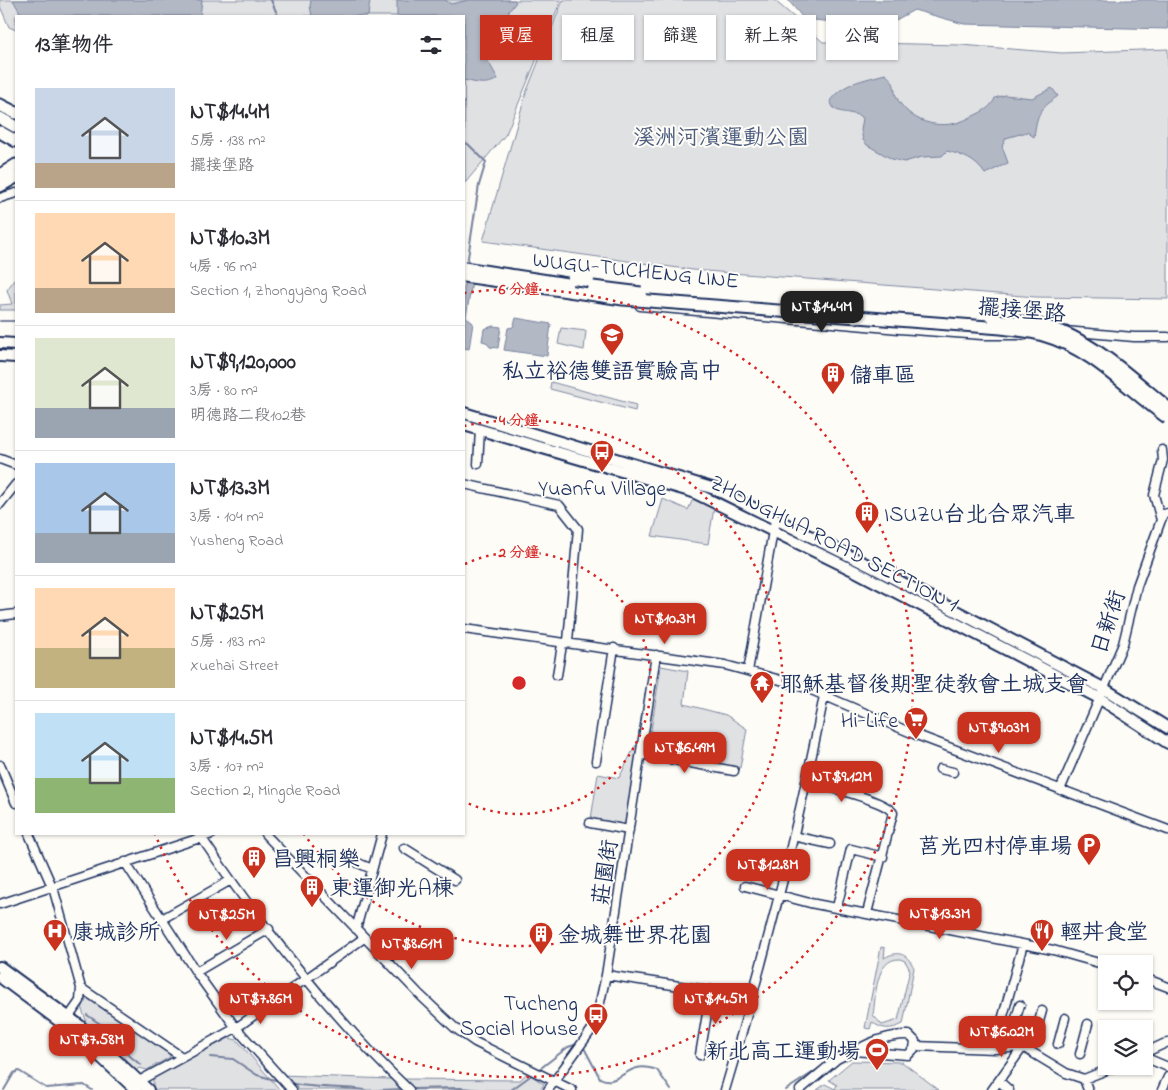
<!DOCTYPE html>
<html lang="zh-TW">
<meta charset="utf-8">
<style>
body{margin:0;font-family:"Indie Flower","LXGW WenKai TC",sans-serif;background:#f2f2f3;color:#2b2b33;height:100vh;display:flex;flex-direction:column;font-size:19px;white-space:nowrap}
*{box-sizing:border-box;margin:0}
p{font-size:16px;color:#7c7c81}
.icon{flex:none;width:28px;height:28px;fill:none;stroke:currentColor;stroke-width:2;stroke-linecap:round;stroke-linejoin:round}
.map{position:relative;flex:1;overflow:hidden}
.sheet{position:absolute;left:15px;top:15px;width:450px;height:820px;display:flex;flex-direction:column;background:#fff;border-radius:0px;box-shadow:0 1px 4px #0004}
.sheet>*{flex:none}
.top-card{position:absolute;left:480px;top:15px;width:475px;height:45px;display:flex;gap:10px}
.fabs{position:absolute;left:1098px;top:955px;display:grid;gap:10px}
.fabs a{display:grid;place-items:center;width:55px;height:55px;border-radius:0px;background:#fff;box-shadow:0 1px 4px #0004;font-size:25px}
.price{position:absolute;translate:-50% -42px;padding:0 11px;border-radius:10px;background:#c8321e;color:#fff;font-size:16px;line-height:32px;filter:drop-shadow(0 1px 2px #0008)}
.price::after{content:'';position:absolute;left:50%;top:30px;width:15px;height:11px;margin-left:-8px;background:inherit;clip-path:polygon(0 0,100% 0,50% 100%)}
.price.active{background:#222;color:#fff}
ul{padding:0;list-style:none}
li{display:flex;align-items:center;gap:15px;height:125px;padding:0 20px}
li+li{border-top:1px solid #e1e1e2}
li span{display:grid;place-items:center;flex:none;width:140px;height:100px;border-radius:0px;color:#555}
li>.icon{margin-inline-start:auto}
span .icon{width:60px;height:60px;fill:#fffc;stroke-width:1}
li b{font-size:21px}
h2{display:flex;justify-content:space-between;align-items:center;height:60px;padding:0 20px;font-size:21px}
.pill{padding:0 18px;border-radius:0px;background:#fff;box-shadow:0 1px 4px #0004;font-size:18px;line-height:45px}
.pill.active{background:#c8321e;color:#fff}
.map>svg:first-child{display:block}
.green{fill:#e0e1e3;stroke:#7e88a0;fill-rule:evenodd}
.water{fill:#b3b8c5;stroke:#76819c}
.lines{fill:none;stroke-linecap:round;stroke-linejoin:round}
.stream{stroke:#76819c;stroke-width:2}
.minor-casing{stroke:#1b2f5e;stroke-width:11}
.major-casing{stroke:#1b2f5e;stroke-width:14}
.highway-casing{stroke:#1b2f5e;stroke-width:15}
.minor{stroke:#fdfcf7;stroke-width:8}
.major{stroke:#fdfcf7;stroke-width:10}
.highway{stroke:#fdfcf7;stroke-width:11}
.highway-bridge-casing{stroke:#1b2f5e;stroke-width:15;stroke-linecap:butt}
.highway-bridge{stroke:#fdfcf7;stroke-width:11}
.ring{fill:none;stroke:#d62828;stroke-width:2.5;stroke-dasharray:2.5 5}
.labels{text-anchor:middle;stroke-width:4;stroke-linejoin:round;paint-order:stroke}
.park-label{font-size:22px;fill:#4c5c7f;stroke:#fdfcf7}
.street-label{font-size:22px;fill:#1b2f5e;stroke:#fdfcf7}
.poi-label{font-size:22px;fill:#1b2f5e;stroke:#fdfcf7;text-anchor:start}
.centre{fill:#d62828;stroke:#fdfcf7;stroke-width:2.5}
.ring-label{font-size:15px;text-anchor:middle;font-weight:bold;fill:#d62828;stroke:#fdfcf7;stroke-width:4;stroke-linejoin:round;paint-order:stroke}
</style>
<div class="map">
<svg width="1168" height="1090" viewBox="0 0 1168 1090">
<rect width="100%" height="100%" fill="#fdfcf7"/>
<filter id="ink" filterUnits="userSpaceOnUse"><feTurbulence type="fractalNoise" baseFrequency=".02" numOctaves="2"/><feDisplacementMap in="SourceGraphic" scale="10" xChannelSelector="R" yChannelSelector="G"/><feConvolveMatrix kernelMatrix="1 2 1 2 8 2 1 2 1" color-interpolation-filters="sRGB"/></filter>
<g filter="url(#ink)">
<!-- green -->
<path class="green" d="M0 0H561L506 134 465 183 464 16H16V30L9 27 0 6Z
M563 0H774L823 42 961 45 1062 53 1168 49V299L1036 297 693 270 483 241 526 93Z
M16 277V310H0V305L12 304 7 290Z
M561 328 586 331 584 350 558 344Z
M551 382 636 405 635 411 550 389Z
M663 499 688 510 693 499 714 508 708 544 652 536Z
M661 666 688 671 684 704 726 715 747 729 740 768 648 750Z
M635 746H639L626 825 591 819 598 774 619 778Z
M881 947 885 948 884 958C898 950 907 953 914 968L903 1024C891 1030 882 1030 872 1022L870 1029 865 1028ZM900 959 905 961 910 970 898 1020 882 1025 873 1015C876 997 875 958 900 959Z
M88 997 169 1052 170 1057 147 1070 139 1068 135 1072 84 1023 86 1020 82 1010 85 999Z
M229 1038 237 1040 280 1090H156L153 1087V1077Z
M852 1061 902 1062 939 1090H817L825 1084 835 1089 837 1085 829 1080Z
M527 1073 544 1084 540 1090H414L403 1079 520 1080Z
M281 1075 391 1079 401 1090H295Z"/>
<!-- water -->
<path class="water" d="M13 0H202L200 16H22Z
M311 0H370L368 16H312L310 6Z
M397 0H445L451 4 469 0H514L516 2 503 19 505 32 500 38 484 47 483 52 498 79C486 86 477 83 464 80V16H397Z
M788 0H1168V29L964 24 914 10 883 27 804 19Z
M885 74C899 85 891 87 898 100 913 125 945 131 969 118 979 113 991 109 995 98L1005 95 1032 98 1052 88 1058 96C1039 110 1037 114 1034 137L1027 132 1006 138 1002 146 1008 163 985 174C976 160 963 155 947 151L942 156 922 157 904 162 892 159 867 145 863 140 861 130 863 118C855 112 844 114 834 109L830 101C842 83 864 80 885 74Z
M464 281 472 282 466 317 473 323 469 349 464 348Z
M516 318 551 324 547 356 504 350 508 328 513 327Z
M493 326 501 327 498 348 490 347 486 342 482 341 484 329Z"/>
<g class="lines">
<!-- stream -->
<path class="stream" d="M271 0 278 16
M464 143 468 144 486 162 479 185 467 264
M0 321H16
M87 1015 112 1032 126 1053 141 1065
M583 1046 600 1078C613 1086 624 1071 637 1068 643 1066 651 1068 657 1070L671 1090
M210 1057 233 1059 257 1075 279 1081
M537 1071 568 1047 578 1044
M289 1083C314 1089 340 1086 365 1090
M411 1089 461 1088 482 1090
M4 1090 14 1073 19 1071 46 1088 84 1085 92 1090
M379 1090 404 1089
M511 1090 533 1074
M786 1090 826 1064"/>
<defs>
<path id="minor" d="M0 198 16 193
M640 306 899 329 982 335H1025
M1065 331 1134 337H1168
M0 459 16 465
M478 464 480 430
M464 484 559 505 578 529 568 641 562 645 557 675
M0 504 16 484
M1161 520 1154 495 1163 460 1162 450
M0 616 16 614
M464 629 725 665 777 679 809 689 914 734 1168 830
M748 671 775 520
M641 754 734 771
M596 761 614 648
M0 765 16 803
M940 769 953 772
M806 781C824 786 885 800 893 813L867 913
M1060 790 1123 644 1137 586 1161 520 1164 514 1168 513
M590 823 629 830
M29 834 54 891 81 988 80 1001 66 1021
M265 834 421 996 455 1028 475 1042 572 1090
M793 836 830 844
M201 837C262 927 330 1015 409 1090
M404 848 455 880
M125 862 196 972 236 1028 292 1090
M358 863 372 869
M775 866 785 868
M745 886 810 903 1053 950 1106 965
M0 904 212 834
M837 907 851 849 883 857
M162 919 231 880
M356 929 382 834
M196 972 269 929
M606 975 700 989
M1144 978 1168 987
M81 988 182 1057
M1016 1018 1020 1005
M1036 1032 1042 1011
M1058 1044 1065 1018
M915 1046 995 1049 1023 1047 1066 1073 1084 1079 1117 1066
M1144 1053 1168 1042
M1080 1054 1088 1024
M700 1055 711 990
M1144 1057 1168 1067
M1084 1079 1088 1090
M139 1081 236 1028 364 938
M999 1081 1009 1090
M548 1090 595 1025 606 975 656 655
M725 1090C764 960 798 829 824 696
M800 1090 837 1059 853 1051 908 1055 914 1049 915 1041 909 1035C893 1034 871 1041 857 1050
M992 1090 1023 1047 1027 1037 1002 1020 1023 944
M1162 1090 1168 1077"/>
<path id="major" d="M0 343 16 344
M0 356 16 357
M464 413 715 489 874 568 1103 688 1168 728
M464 425 693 492 859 573 1099 698 1168 743
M0 967 79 1025 148 1090
M0 977 75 1033 136 1090"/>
<path id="highway" d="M0 105 16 113
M0 118 16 127
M0 132 16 141
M0 175 16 165
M0 186 16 177"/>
</defs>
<!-- minor casing -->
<use href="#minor" class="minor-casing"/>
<!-- major casing -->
<use href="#major" class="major-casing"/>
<!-- highway casing -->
<use href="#highway" class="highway-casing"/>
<!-- minor -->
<use href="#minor" class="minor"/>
<!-- major -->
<use href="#major" class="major"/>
<!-- highway -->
<use href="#highway" class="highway"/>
<defs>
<path id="highway-bridge" d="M464 268 567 284
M464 276 623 299 1001 328C1015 330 1030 331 1043 335 1093 349 1127 389 1168 418
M593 287 641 293
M994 320C1017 322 1040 323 1062 332 1102 349 1135 381 1168 408"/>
</defs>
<!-- highway-bridge casing -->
<use href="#highway-bridge" class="highway-bridge-casing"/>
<!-- highway-bridge -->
<use href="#highway-bridge" class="highway-bridge"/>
</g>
</g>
<!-- distance rings -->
<g class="ring">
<path d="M465 564A131 131 0 1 1 465 802"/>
<path d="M464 426A263 263 0 1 1 304 834"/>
<path d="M464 293A394 394 0 1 1 155 834"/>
</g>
<!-- icons -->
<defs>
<symbol id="school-pin" viewBox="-11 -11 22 30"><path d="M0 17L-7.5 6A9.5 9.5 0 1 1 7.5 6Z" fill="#c8321e" stroke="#fdfcf7"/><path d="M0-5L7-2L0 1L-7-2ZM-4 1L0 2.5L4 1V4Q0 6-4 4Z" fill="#fff"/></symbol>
<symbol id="building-pin" viewBox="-11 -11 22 30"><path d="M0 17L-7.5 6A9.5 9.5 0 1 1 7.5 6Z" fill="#c8321e" stroke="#fdfcf7"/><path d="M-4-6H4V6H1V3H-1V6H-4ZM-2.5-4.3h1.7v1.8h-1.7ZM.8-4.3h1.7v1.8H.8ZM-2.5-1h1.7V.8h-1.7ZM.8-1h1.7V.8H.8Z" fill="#fff"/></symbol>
<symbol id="bus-pin" viewBox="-11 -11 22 30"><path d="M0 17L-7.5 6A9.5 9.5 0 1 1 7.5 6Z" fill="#c8321e" stroke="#fdfcf7"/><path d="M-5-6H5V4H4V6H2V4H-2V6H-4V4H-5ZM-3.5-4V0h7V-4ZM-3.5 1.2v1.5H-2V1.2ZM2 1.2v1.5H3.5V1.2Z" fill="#fff"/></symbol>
<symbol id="temple-pin" viewBox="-11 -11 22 30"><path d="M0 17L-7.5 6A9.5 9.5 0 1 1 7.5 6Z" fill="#c8321e" stroke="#fdfcf7"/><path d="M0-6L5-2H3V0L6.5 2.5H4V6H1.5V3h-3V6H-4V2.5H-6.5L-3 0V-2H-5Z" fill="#fff"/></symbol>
<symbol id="supermarket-pin" viewBox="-11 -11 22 30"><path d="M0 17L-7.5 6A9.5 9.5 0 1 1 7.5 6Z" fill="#c8321e" stroke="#fdfcf7"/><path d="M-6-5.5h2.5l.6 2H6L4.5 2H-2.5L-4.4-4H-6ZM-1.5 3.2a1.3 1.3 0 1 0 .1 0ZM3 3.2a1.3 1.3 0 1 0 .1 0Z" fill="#fff"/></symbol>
<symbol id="parking-pin" viewBox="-11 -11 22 30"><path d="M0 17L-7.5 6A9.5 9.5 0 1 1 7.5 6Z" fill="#c8321e" stroke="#fdfcf7"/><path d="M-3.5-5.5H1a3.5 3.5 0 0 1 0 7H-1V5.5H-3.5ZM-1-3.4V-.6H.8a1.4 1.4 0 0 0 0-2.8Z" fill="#fff"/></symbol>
<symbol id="hospital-pin" viewBox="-11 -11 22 30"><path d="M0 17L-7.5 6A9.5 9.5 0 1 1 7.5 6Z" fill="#c8321e" stroke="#fdfcf7"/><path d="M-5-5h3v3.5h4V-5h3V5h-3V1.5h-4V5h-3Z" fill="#fff"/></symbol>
<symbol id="restaurant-pin" viewBox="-11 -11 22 30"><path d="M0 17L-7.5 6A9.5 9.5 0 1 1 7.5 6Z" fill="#c8321e" stroke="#fdfcf7"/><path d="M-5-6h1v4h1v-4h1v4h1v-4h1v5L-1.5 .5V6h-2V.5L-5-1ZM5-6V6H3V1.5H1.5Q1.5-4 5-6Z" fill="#fff"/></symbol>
<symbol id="stadium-pin" viewBox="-11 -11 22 30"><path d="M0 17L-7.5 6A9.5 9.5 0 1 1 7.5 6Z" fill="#c8321e" stroke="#fdfcf7"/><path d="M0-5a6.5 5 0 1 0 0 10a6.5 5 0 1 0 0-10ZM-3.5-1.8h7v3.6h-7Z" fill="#fff"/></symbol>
</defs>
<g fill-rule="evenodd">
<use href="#school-pin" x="598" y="321" width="28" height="38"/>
<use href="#building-pin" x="819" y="360" width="28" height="38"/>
<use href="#bus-pin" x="588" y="438" width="28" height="38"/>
<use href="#building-pin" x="853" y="499" width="28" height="38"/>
<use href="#temple-pin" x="748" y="669" width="28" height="38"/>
<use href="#supermarket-pin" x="902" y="705" width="28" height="38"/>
<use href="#parking-pin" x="1075" y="831" width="28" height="38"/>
<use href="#building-pin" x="240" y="844" width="28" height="38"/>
<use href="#building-pin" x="298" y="873" width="28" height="38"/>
<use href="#hospital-pin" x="41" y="917" width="28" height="38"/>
<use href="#restaurant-pin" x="1028" y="917" width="28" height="38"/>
<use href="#building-pin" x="527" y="920" width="28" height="38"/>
<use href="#bus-pin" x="582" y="1001" width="28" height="38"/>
<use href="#stadium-pin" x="863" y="1036" width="28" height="38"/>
</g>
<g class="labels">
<!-- park labels -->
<g class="park-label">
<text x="721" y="144">溪洲河濱運動公園</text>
</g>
<!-- street labels -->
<g class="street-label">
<text transform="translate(636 269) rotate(6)" y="8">WUGU-TUCHENG LINE</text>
<text transform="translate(1022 309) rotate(5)" y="8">擺接堡路</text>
<text transform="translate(835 542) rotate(27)" y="8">ZHONGHUA ROAD SECTION 1</text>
<text transform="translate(1107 622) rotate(-72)" y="8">日新街</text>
<text transform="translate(604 872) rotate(-81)" y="8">莊園街</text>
</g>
<!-- poi labels -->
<g class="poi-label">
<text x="612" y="378" text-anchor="middle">私立裕德雙語實驗高中</text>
<text x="850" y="382">儲車區</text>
<text x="602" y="495" text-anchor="middle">Yuanfu Village</text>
<text x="884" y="521">ISUZU台北合眾汽車</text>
<text x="780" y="691">耶穌基督後期聖徒教會土城支會</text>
<text x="898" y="727" text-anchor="end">Hi-Life</text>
<text x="1072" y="853" text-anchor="end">莒光四村停車場</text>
<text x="272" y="866">昌興桐樂</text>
<text x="330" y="895">東運御光A棟</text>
<text x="72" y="939">康城診所</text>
<text x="1060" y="939">輕丼食堂</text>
<text x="558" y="942">金城舞世界花園</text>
<text x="578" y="1010" text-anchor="end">Tucheng<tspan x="578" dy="25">Social House</tspan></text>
<text x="860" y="1058" text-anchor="end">新北高工運動場</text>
</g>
</g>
<circle cx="519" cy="683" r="8" class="centre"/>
<g class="ring-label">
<text x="519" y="294">6 分鐘</text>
<text x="519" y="425">4 分鐘</text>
<text x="519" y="557">2 分鐘</text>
</g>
</svg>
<div class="fabs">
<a><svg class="icon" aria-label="locate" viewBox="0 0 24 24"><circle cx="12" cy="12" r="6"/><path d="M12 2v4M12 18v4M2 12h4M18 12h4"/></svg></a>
<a><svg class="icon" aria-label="layers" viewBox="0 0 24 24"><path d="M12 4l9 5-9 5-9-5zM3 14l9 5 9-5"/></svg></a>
</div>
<b class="price active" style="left:822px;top:333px">NT$14.4M</b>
<b class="price" style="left:665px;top:645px">NT$10.3M</b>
<b class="price" style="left:999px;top:754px">NT$9.03M</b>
<b class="price" style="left:685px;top:774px">NT$6.49M</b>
<b class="price" style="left:842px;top:803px">NT$9.12M</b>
<b class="price" style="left:768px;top:891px">NT$12.8M</b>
<b class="price" style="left:940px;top:940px">NT$13.3M</b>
<b class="price" style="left:227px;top:941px">NT$25M</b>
<b class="price" style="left:412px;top:970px">NT$8.61M</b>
<b class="price" style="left:261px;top:1025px">NT$7.86M</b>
<b class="price" style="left:716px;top:1025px">NT$14.5M</b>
<b class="price" style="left:1002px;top:1058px">NT$6.02M</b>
<b class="price" style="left:92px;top:1066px">NT$7.58M</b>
<div class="top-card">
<a class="pill active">買屋</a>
<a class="pill">租屋</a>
<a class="pill">篩選</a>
<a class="pill">新上架</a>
<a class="pill">公寓</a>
</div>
<section class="sheet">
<h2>13筆物件<svg class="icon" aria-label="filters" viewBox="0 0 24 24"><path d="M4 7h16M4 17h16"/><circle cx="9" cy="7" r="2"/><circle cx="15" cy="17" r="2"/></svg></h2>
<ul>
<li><span style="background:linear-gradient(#c9d6e8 75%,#b9a48a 0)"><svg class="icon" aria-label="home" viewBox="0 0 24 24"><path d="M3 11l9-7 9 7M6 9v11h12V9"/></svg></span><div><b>NT$14.4M</b><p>5房 · 138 m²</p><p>擺接堡路</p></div></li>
<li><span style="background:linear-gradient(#ffd9b3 75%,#b9a48a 0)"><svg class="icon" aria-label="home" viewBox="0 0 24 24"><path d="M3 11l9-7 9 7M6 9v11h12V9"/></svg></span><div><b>NT$10.3M</b><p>4房 · 96 m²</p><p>Section 1, Zhongyang Road</p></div></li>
<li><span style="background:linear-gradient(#dfe7d0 70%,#9aa5b1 0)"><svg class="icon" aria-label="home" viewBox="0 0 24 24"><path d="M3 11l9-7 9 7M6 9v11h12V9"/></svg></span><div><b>NT$9,120,000</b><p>3房 · 80 m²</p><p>明德路二段102巷</p></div></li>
<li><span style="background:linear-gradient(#a9c7e8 70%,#9aa5b1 0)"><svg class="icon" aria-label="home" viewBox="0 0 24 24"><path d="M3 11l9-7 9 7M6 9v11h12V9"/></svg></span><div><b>NT$13.3M</b><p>3房 · 104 m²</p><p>Yusheng Road</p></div></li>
<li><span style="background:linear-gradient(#ffd9b3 60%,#c2b280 0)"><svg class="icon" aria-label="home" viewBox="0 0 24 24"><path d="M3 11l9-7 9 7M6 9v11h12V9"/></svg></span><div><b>NT$25M</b><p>5房 · 183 m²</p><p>Xuehai Street</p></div></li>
<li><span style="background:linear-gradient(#bfe0f5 65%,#8fb573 0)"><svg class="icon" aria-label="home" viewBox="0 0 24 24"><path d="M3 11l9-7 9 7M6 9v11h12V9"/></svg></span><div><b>NT$14.5M</b><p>3房 · 107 m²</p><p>Section 2, Mingde Road</p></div></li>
</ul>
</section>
</div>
